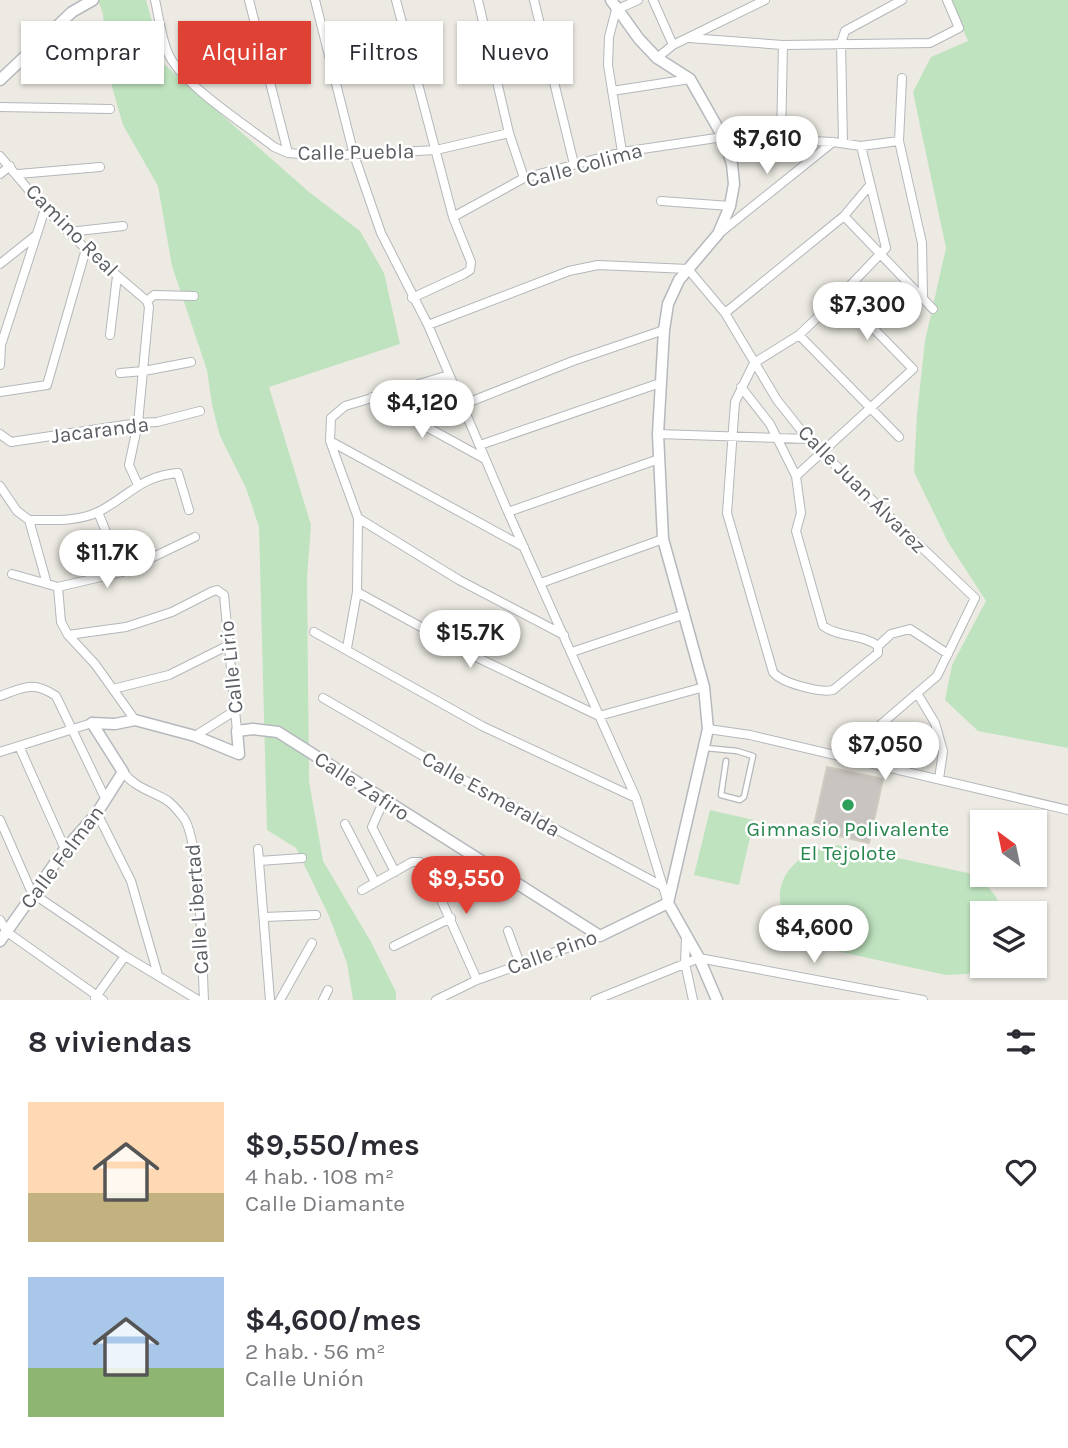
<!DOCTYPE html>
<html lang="es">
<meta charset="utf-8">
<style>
body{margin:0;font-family:Karla,sans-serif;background:#f2f2f3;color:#2b2b33;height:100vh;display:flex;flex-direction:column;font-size:26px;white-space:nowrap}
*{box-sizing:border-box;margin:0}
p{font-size:23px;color:#7c7c81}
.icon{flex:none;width:38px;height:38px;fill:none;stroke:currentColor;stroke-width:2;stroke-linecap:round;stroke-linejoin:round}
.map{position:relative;height:1000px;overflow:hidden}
.details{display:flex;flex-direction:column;background:#fff;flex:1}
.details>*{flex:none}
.banner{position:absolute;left:21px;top:21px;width:700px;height:63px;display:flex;gap:14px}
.needle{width:46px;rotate:327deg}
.controls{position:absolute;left:970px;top:810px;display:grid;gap:14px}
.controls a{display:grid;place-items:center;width:77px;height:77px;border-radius:0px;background:#fff;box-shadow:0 2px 5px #0004;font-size:35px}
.price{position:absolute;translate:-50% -60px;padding:0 16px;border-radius:24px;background:#fff;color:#222;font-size:23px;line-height:46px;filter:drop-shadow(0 2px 4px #0008)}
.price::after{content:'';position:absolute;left:50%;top:42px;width:21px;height:16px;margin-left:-10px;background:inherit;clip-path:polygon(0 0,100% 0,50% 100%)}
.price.on{background:#df4235;color:#fff}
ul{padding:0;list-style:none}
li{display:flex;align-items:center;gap:21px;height:175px;padding:0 28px}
li span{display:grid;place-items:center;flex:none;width:196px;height:140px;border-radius:0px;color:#555}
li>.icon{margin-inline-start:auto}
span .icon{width:84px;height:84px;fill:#fffc;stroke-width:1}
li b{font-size:30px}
h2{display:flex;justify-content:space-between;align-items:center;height:84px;padding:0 28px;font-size:30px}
.tag{padding:0 24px;border-radius:0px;background:#fff;box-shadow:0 2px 5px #0004;font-size:24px;line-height:63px}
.tag.on{background:#df4235;color:#fff}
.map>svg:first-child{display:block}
.green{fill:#bfe3bf}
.building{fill:#c8c4bf;stroke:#d0cbc0;stroke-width:2}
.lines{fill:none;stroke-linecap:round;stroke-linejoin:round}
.lane-casing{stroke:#b4b7bb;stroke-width:7}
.street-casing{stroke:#b4b7bb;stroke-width:10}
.secondary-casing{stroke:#b5b8bd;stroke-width:13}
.lane{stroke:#fff;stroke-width:4.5}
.street{stroke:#fff;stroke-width:8}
.secondary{stroke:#fff;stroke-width:10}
.leisure-dot{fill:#2e9e5b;stroke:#fff;stroke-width:2.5}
.labels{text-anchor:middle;stroke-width:5;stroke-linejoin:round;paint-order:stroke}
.street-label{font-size:21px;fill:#5a5d62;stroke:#fff}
.leisure-label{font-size:21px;fill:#27864d;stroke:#fff}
</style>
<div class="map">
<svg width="1068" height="1000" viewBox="0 0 1068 1000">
<rect width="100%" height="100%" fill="#eceae2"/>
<!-- green -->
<path class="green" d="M98 0H146L164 64 309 192 360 231 384 273 400 344 269 387 311 525 307 578 309 781 323 861 371 942 396 992V1000H353L347 963 329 916 296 848 267 830 259 527 246 488 220 436 212 405 207 370 172 266 158 186 123 125 109 76 103 14Z
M951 0H1068V748L978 731 945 700 952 665 986 601 948 542 914 472 917 414 925 341 946 248 913 92 931 57 968 41Z
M710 810 754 820 739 885 694 875Z
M837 845 968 873C986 883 997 893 1003 913L982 914V966L967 974 946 975 813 946C758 912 775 854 837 845Z"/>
<!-- building -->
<path class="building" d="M827 767 883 779 869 843 813 830Z"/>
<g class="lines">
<defs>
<path id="lane" d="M706 748 737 751 753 756 744 797 740 800 721 795 726 761"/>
<path id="street" d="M155 0C159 17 161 37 168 53 181 84 246 125 274 147L288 153 323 156 436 150 509 133
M249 0 288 153
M315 0 354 155 381 233 428 325 508 512 636 798 668 903
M396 0 453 217 471 262 470 270 464 274 412 298
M478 0 509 133 524 178
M534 0 574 164
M653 0 673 45 657 58
M689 38 783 45 930 43 959 28 947 0
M673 45 765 0
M902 78 899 141 922 243 923 296
M612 91 690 79
M0 107 110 109
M781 139 783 45
M843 143 841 43 845 31 902 0
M861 146 886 248 841 295 799 335 754 363 735 402 727 513 773 672C781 683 820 693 833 690L878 653V646L891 634 910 629 948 654
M622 152 608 65 609 37 616 10 638 0
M0 156 45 209 86 249 147 301
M0 174 10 166
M18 174 100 167
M661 201 730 206
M844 216 933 309
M453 217 524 178 622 152 723 137 833 142 861 146 899 141
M69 232 123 226
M721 232 833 142
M0 264 35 236
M147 301 154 295 194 296
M725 313 844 216 870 185
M428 325 569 271 598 265 688 269 725 313 777 400 808 439 975 598 937 676 843 757
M110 335 117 276
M799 335 899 437
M0 365 1 345 45 209
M120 373 144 371 191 362
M741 387 770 424 796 476 801 513 796 531 823 626C840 638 863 634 878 646
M0 392 47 385 86 249
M372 397 485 459
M462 405 573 361 664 330
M0 434 11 442 138 423 157 422 200 411
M658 434 808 439
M330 441 524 547
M480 445 660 383
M796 476 913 369 841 295
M138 485 129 465 138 423 149 307 147 301
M0 486 17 511 29 520 47 584
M98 512 122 572
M508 512 659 459
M358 518 459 580 564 635
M29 520C52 520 79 522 100 511 130 495 141 476 178 473L189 510
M12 574 58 587 122 572 195 537
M541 583 663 539
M58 587 61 622 68 635 95 664 135 720
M357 592 476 657 599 716 704 687
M314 632 482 726 636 798
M68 635 126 627 172 612 211 592 217 590 224 595 237 731
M347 648 357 592 358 518 330 441 331 418 345 406 449 375
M572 652 685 614
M113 689 169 675 229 645
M917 693 935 723 943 751 939 779
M0 696C25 687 33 681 56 696L106 800
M323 698 466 781 662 886
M708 729 750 735 1068 810
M195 736 236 710
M19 746 65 849
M0 752 92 723
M123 772C135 788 152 791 168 801 173 805 179 812 183 817 201 839 202 965 204 1000
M384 800 372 827 395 872
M97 813 131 881 158 975
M0 820 32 893 125 956 198 1000
M345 824 375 882
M258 849 270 1000
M259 861 302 858
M362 890 412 862H420L426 866 477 980
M264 917 316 915
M0 920 7 932 103 1000
M508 931 520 964
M686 937 685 963 693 1000
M394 946 451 918
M95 998 125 956
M280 1000 312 943
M323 1000 328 990
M436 1000 477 980 600 936
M595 1000 699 958 923 1000"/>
<path id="secondary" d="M611 0 639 39 657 58 690 79 723 137 732 164 734 184 730 206 718 234 679 280 668 304 664 330 658 434 663 539 704 687 708 729 668 903
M0 80 72 12 93 0
M92 723 115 724 135 720 195 736 239 754 237 731 253 729 278 732 600 936 668 903
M668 903 699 958 717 1000
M0 941 65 849 97 813 123 772 92 723"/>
</defs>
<!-- lane casing -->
<use href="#lane" class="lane-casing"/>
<!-- street casing -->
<use href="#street" class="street-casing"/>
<!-- secondary casing -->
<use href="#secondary" class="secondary-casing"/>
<!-- lane -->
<use href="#lane" class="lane"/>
<!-- street -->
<use href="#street" class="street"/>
<!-- secondary -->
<use href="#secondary" class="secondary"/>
</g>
<!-- markers -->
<circle class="leisure-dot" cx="848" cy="805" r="7"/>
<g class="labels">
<!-- street labels -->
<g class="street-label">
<text transform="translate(356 152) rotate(-1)" y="7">Calle Puebla</text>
<text transform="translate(584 165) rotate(-15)" y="7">Calle Colima</text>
<text transform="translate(72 230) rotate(45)" y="7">Camino Real</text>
<text transform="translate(100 430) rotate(-7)" y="7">Jacaranda</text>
<text transform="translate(862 489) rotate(45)" y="7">Calle Juan Álvarez</text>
<text transform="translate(231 667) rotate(-96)" y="7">Calle Lirio</text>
<text transform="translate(362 786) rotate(33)" y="7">Calle Zafiro</text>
<text transform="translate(491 794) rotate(29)" y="7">Calle Esmeralda</text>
<text transform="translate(62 857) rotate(-53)" y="7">Calle Felman</text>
<text transform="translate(197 909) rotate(-94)" y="7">Calle Libertad</text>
<text transform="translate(552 952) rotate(-20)" y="7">Calle Pino</text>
</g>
<!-- leisure labels -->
<g class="leisure-label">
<text x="848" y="836">Gimnasio Polivalente<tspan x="848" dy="24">El Tejolote</tspan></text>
</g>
</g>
</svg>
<div class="controls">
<a><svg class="needle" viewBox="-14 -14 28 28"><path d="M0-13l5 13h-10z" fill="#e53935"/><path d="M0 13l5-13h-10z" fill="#7c7c81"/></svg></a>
<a><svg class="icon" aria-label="layers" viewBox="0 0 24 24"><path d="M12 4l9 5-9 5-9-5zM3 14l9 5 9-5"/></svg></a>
</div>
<b class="price" style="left:767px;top:176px">$7,610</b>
<b class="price" style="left:867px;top:342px">$7,300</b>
<b class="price" style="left:422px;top:440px">$4,120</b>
<b class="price" style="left:107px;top:590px">$11.7K</b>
<b class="price" style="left:470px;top:670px">$15.7K</b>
<b class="price" style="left:885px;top:782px">$7,050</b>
<b class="price on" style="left:466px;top:916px">$9,550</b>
<b class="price" style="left:814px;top:965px">$4,600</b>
<div class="banner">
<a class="tag">Comprar</a>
<a class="tag on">Alquilar</a>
<a class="tag">Filtros</a>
<a class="tag">Nuevo</a>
</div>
</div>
<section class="details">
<h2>8 viviendas<svg class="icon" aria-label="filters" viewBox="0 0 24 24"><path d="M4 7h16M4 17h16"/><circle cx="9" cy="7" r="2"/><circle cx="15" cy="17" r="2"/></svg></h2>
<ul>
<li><span style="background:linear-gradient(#ffd9b3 65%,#c2b280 0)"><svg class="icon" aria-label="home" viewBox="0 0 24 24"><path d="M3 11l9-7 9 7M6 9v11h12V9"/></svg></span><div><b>$9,550/mes</b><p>4 hab. · 108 m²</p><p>Calle Diamante</p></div><svg class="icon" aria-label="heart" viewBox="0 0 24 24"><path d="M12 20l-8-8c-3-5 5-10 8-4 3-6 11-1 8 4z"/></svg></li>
<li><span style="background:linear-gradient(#a9c7e8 65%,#8fb573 0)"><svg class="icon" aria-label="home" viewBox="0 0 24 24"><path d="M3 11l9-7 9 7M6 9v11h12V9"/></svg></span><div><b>$4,600/mes</b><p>2 hab. · 56 m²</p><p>Calle Unión</p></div><svg class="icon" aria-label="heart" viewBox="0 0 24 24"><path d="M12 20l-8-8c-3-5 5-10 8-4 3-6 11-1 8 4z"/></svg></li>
</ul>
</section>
